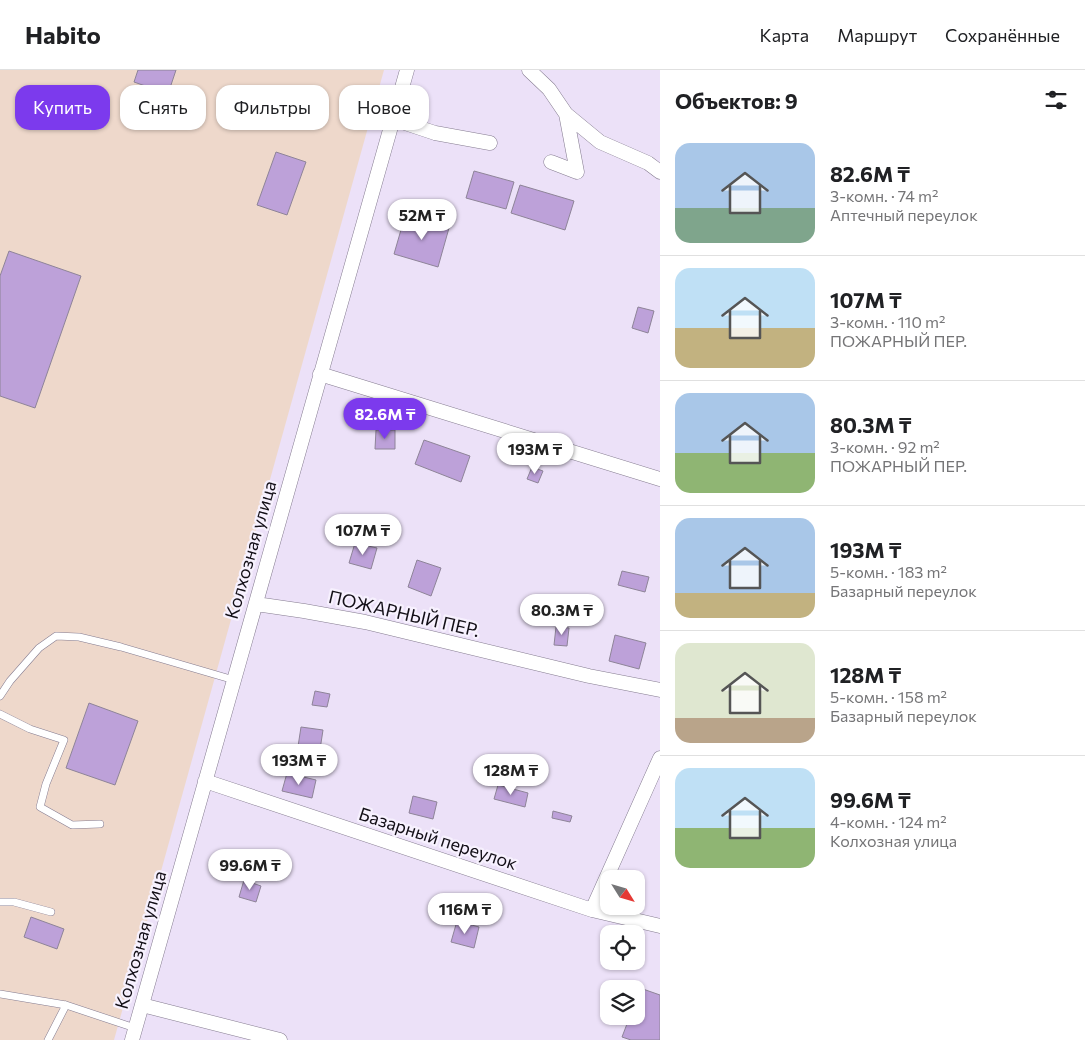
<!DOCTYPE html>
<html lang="ru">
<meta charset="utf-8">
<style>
body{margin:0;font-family:Commissioner,sans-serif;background:#f2f2f2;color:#202124;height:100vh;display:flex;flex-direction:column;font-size:19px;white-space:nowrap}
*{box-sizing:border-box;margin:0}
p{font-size:16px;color:#757577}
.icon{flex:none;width:28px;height:28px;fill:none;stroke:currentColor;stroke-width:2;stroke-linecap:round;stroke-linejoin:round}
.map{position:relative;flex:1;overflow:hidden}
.details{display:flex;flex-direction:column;background:#fff;width:425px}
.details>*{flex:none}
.hud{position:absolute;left:15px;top:15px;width:475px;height:45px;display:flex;gap:10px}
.needle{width:32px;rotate:127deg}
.tools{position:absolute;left:600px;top:800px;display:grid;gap:10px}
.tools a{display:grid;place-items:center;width:45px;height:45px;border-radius:10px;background:#fff;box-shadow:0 1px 4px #0004;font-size:25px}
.price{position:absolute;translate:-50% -42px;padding:0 11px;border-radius:18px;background:#fff;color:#222;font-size:16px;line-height:32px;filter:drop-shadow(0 1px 2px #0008)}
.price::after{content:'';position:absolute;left:50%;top:30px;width:15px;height:11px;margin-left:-8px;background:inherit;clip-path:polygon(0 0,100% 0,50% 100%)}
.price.active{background:#7c3aed;color:#fff}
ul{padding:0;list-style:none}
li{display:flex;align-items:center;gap:15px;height:125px;padding:0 15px}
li+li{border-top:1px solid #e0e0e0}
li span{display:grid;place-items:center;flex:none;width:140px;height:100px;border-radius:15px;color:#555}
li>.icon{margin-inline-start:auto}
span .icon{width:60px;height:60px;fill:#fffc;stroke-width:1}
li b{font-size:21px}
h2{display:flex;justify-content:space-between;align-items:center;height:60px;padding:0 15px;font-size:21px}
.tag{padding:0 18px;border-radius:15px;background:#fff;box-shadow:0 1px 4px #0004;font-size:18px;line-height:45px}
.tag.active{background:#7c3aed;color:#fff}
header{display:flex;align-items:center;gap:30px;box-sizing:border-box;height:70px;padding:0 25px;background:#fff;border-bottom:1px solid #e0e0e0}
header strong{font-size:24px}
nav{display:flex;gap:28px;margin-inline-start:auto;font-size:18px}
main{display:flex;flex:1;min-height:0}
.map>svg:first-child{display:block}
.industrial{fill:#eed8cb}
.building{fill:#bda1d9;stroke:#8e8498}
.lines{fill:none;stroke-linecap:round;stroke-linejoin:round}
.service-casing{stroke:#857c90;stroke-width:8}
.minor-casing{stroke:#857c90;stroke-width:15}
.service{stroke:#fff;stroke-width:7}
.minor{stroke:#fff;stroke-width:14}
.labels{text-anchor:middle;stroke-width:4.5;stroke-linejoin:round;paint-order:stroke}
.street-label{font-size:18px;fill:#130f17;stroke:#f7f1fe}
</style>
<header>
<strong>Habito</strong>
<nav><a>Карта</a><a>Маршрут</a><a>Сохранённые</a></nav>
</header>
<main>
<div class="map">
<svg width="660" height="970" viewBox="0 0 660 970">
<rect width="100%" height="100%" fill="#ece1f8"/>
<!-- industrial -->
<path class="industrial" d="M0 0H384L114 970H0Z"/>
<!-- building -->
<path class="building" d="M138 0H176L168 24 134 12Z
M276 82 306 92 287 145 257 135Z
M474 101 514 112 506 139 466 128Z
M520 115 574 131 565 160 511 143Z
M405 146 449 158 438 197 394 184Z
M9 181 81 206 35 338 0 326V206Z
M638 237 654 241 648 263 632 258Z
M376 360H395V379H375Z
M424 370 470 386 461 412 415 394Z
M532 397 543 401 538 413 527 409Z
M355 473 377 478 371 499 349 493Z
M417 490 441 498 431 526 408 517Z
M622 501 649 507 645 522 618 515Z
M556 557 569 558 567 576 554 575Z
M615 565 646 573 639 599 609 591Z
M315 621 330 624 327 637 312 635Z
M89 633 138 651 115 715 66 698Z
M301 657 323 660 319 686 297 683Z
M287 703 316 710 312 728 282 721Z
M498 715 528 723 525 737 494 729Z
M413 726 437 732 433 749 409 743Z
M553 741 572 746 570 752 552 748Z
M244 810 261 816 256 832 239 827Z
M31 847 64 859 57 879 24 867Z
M457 851 479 857 474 878 451 872Z
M640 918 660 925V970H631L622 967 630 946H636V928Z"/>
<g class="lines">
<defs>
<path id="service" d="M0 626 10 611 39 578 56 566 79 567 121 577 234 610
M0 644 30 659 64 670 46 714 40 737 72 755 100 754
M0 832H14L51 842
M0 924 66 935 135 958
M48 970 66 935"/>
<path id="minor" d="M529 0 549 19 566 44 577 102 551 92
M566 44 600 72 648 93 660 102
M393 49 435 63 490 73
M320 304 660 409
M256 534 304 541 365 552 589 606 660 620
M205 711 592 840 660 856
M592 840 660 688
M142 935 280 970
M132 970 407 0"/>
</defs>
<!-- service casing -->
<use href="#service" class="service-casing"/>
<!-- minor casing -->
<use href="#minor" class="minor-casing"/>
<!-- service -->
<use href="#service" class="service"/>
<!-- minor -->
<use href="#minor" class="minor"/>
</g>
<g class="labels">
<!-- street labels -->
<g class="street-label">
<text transform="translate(251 480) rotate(-74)" y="6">Колхозная улица</text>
<text transform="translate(404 544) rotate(13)" y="6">ПОЖАРНЫЙ ПЕР.</text>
<text transform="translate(438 769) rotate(18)" y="6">Базарный переулок</text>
<text transform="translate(141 870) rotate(-74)" y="6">Колхозная улица</text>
</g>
</g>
</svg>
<div class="tools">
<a><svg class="needle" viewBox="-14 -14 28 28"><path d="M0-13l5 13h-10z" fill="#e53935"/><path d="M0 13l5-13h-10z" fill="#757577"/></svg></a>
<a><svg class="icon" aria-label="locate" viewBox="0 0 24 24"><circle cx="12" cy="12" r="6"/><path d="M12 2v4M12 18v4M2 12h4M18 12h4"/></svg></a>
<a><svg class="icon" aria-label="layers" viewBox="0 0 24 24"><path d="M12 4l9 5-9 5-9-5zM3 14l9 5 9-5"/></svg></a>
</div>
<b class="price" style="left:422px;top:171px">52M ₸</b>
<b class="price active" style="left:385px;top:370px">82.6M ₸</b>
<b class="price" style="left:535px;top:405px">193M ₸</b>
<b class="price" style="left:363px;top:486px">107M ₸</b>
<b class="price" style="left:562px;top:566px">80.3M ₸</b>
<b class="price" style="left:299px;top:716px">193M ₸</b>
<b class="price" style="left:511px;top:726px">128M ₸</b>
<b class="price" style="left:250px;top:821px">99.6M ₸</b>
<b class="price" style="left:465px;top:865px">116M ₸</b>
<div class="hud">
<a class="tag active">Купить</a>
<a class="tag">Снять</a>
<a class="tag">Фильтры</a>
<a class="tag">Новое</a>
</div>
</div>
<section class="details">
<h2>Объектов: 9<svg class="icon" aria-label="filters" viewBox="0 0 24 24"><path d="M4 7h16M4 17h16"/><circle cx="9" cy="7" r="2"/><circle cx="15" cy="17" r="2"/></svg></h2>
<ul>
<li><span style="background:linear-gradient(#a9c7e8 65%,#7fa58c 0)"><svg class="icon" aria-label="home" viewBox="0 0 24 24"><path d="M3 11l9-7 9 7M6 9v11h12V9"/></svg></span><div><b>82.6M ₸</b><p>3-комн. · 74 m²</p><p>Аптечный переулок</p></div></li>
<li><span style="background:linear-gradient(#bfe0f5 60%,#c2b280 0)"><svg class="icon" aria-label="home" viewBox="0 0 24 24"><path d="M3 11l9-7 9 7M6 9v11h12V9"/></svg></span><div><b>107M ₸</b><p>3-комн. · 110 m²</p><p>ПОЖАРНЫЙ ПЕР.</p></div></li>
<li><span style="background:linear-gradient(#a9c7e8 60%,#8fb573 0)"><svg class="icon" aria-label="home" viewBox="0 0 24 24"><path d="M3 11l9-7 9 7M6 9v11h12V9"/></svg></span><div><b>80.3M ₸</b><p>3-комн. · 92 m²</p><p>ПОЖАРНЫЙ ПЕР.</p></div></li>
<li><span style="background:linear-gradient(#a9c7e8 75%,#c2b280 0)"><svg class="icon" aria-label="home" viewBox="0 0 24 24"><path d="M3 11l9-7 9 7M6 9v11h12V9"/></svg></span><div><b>193M ₸</b><p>5-комн. · 183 m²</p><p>Базарный переулок</p></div></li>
<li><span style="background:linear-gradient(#dfe7d0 75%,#b9a48a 0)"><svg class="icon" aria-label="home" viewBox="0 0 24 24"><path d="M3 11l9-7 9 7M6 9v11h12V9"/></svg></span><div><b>128M ₸</b><p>5-комн. · 158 m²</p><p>Базарный переулок</p></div></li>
<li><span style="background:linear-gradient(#bfe0f5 60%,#8fb573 0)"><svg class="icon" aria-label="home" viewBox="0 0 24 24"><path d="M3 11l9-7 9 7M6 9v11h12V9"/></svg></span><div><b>99.6M ₸</b><p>4-комн. · 124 m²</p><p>Колхозная улица</p></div></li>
</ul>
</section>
</main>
